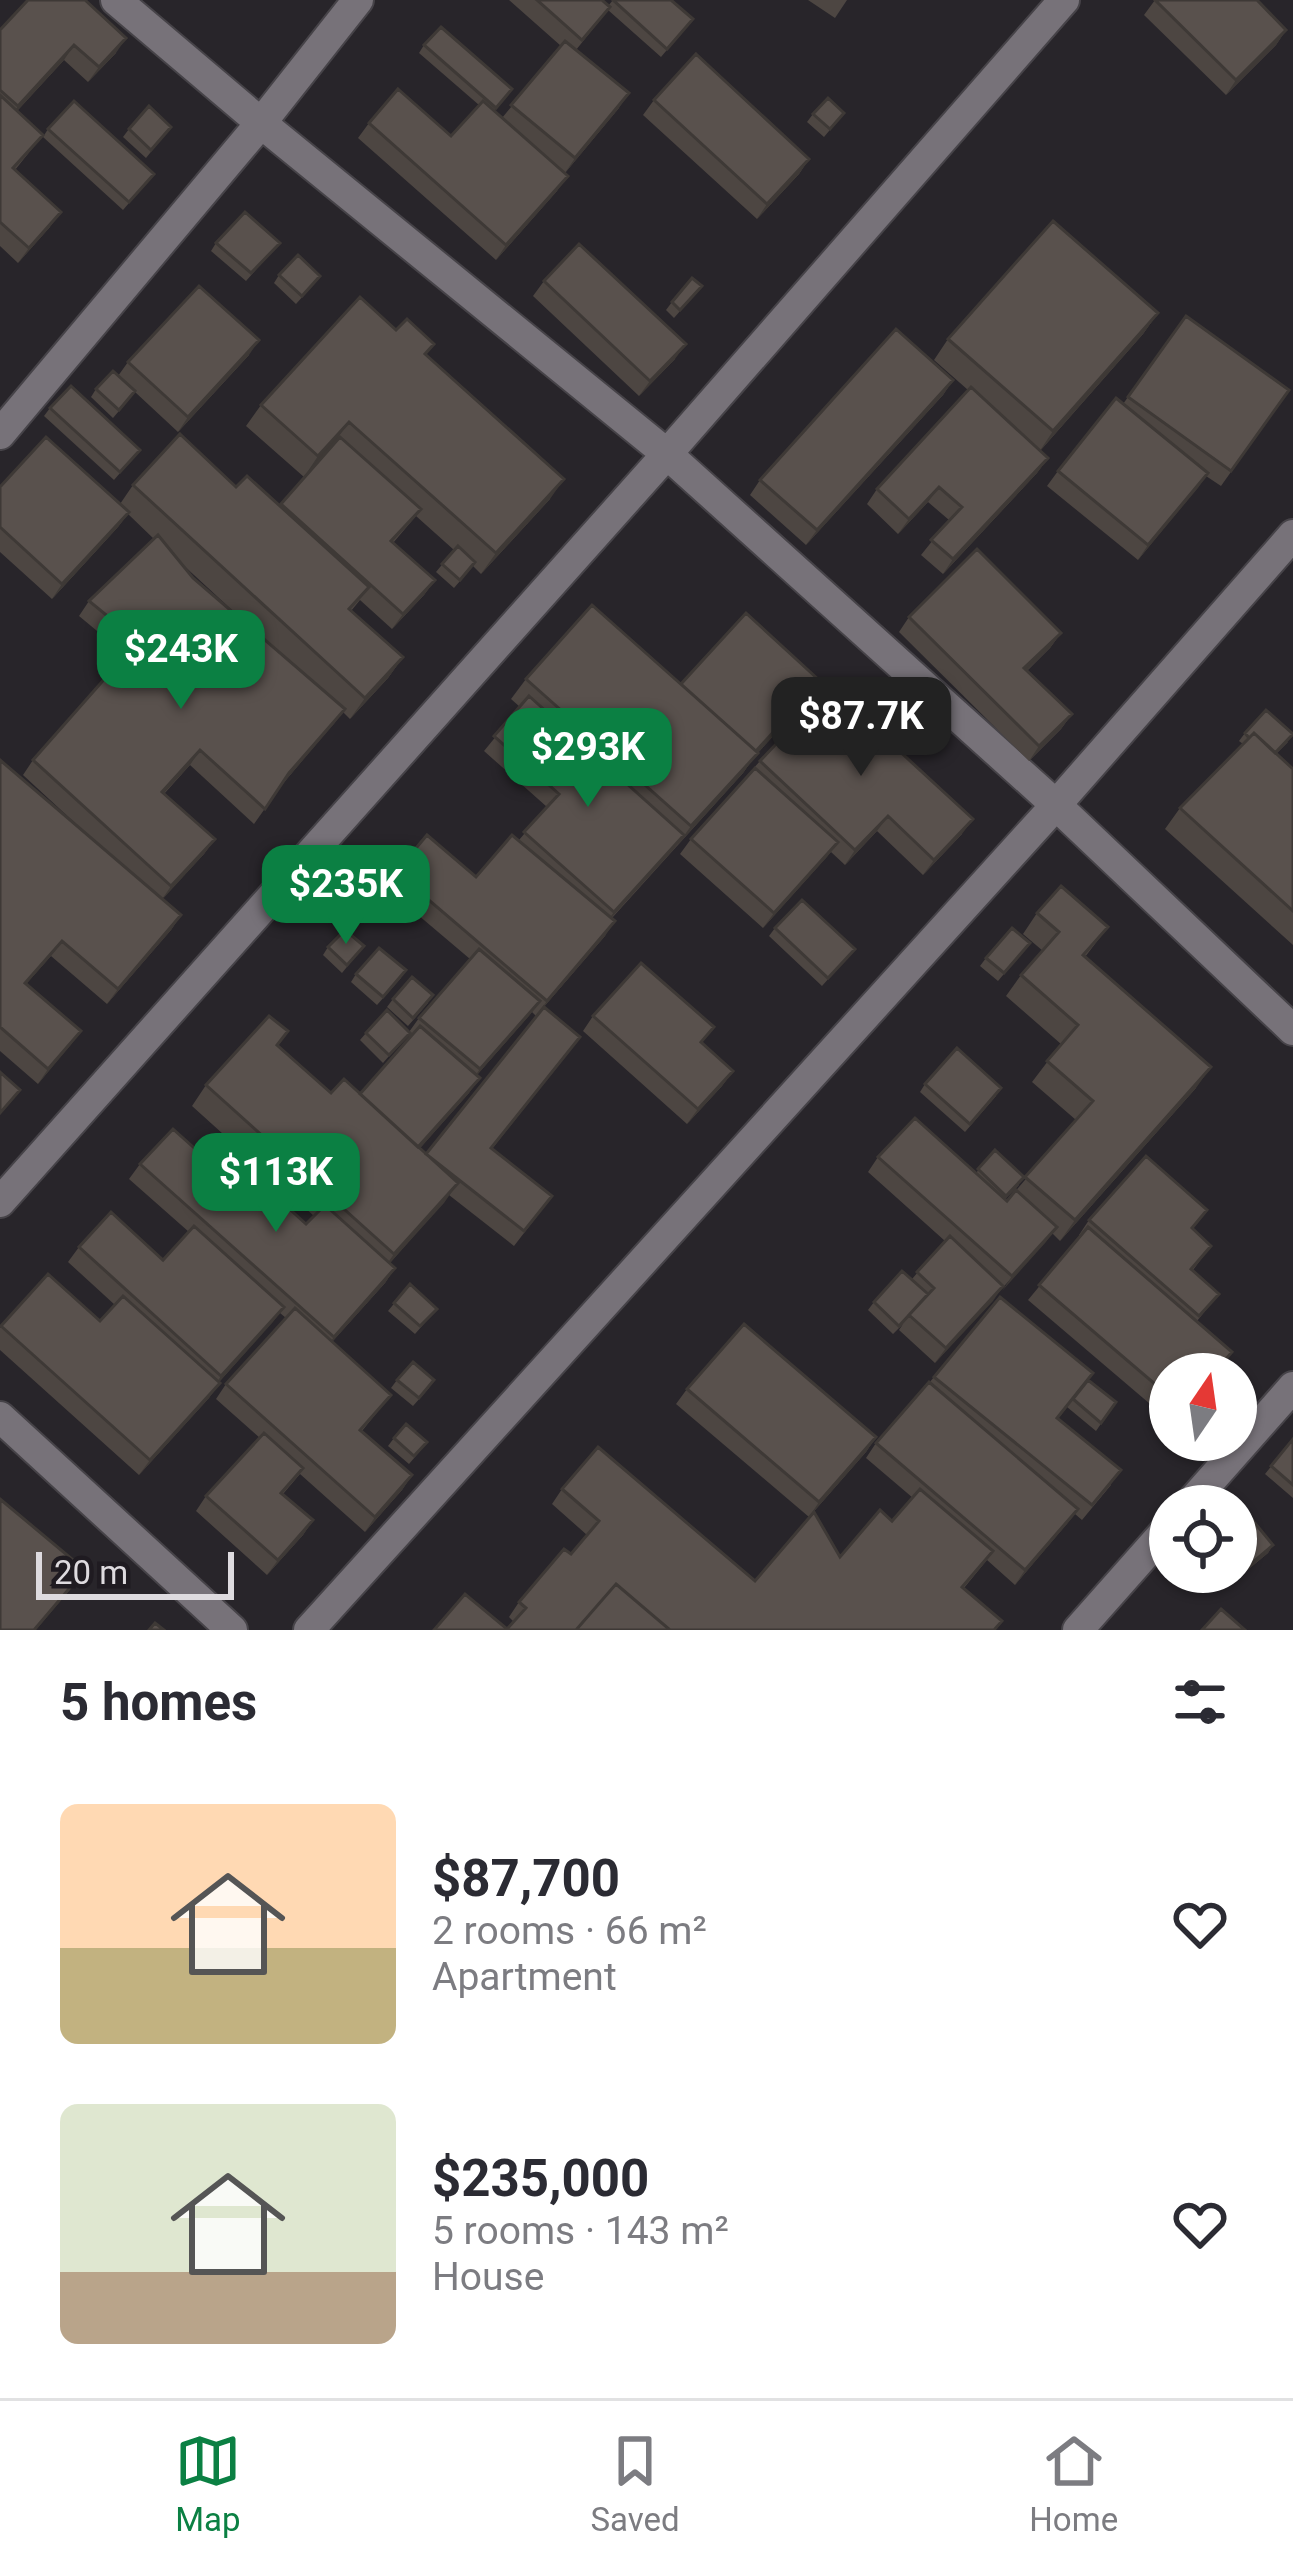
<!DOCTYPE html>
<meta charset="utf-8">
<style>
body{margin:0;font-family:Roboto,sans-serif;background:#f7f7f7;color:#2b2b33;height:100vh;display:flex;flex-direction:column;font-size:45px;white-space:nowrap}
*{box-sizing:border-box;margin:0}
p{font-size:39px;color:#7c7c81}
.icon{flex:none;width:66px;height:66px;fill:none;stroke:currentColor;stroke-width:2;stroke-linecap:round;stroke-linejoin:round}
.map{position:relative;height:1630px;overflow:hidden}
.panel{display:flex;flex-direction:column;background:#fff;flex:1}
.panel>*{flex:none}
.needle{width:78px;rotate:13deg}
.controls{position:absolute;left:1149px;top:1353px;display:grid;gap:24px}
.controls a{display:grid;place-items:center;width:108px;height:108px;border-radius:50%;background:#fff;box-shadow:0 3px 9px #0004;font-size:60px}
.scale{position:absolute;left:36px;bottom:30px;width:198px;box-sizing:border-box;padding-left:12px;border:6px solid #dedbdf;border-top:0;font-size:33px;line-height:42px;white-space:nowrap;color:#dedbdf;-webkit-text-stroke:9px #1f1b21;paint-order:stroke}
.price{position:absolute;translate:-50% -102px;padding:0 27px;border-radius:24px;background:#0b8043;color:#fff;font-size:39px;line-height:78px;filter:drop-shadow(0 3px 6px #0008)}
.price::after{content:'';position:absolute;left:50%;top:72px;width:36px;height:27px;margin-left:-18px;background:inherit;clip-path:polygon(0 0,100% 0,50% 100%)}
.price.selected{background:#222;color:#fff}
ul{padding:0;list-style:none}
li{display:flex;align-items:center;gap:36px;height:300px;padding:0 60px}
li span{display:grid;place-items:center;flex:none;width:336px;height:240px;border-radius:18px;color:#555}
li>.icon{margin-inline-start:auto}
span .icon{width:144px;height:144px;fill:#fffc;stroke-width:1}
li b{font-size:51px}
h2{display:flex;justify-content:space-between;align-items:center;height:144px;padding:0 60px;font-size:51px}
.menu{display:flex;justify-content:space-around;align-items:center;height:168px;border-top:3px solid #e1e1e2;background:#fff;font-size:33px;color:#7c7c81}
.menu a{display:grid;justify-items:center;gap:6px}
.menu .selected{color:#0b8043}
.map>svg:first-child{display:block}
.lines{fill:none;stroke-linecap:round;stroke-linejoin:round}
.street-casing{stroke:#464348;stroke-width:34}
.street{stroke:#777279;stroke-width:30}
.wall{fill:#4d4642;fill-rule:evenodd}
.shaded-wall{fill:#3e3936}
.building{fill:#59514d;stroke:#3e3936;stroke-width:3}
</style>
<div class="map">
<svg width="1293" height="1630" viewBox="0 0 1293 1630">
<rect width="100%" height="100%" fill="#28252a"/>
<g class="lines">
<defs>
<path id="street" d="M116 0 261 123 667 454 1056 805 1293 1030
M0 434 261 123 358 0
M0 1202 667 454 1064 0
M0 1417 232 1630
M1188 1506 1293 1387
M309 1630 1056 805 1293 535
M1078 1630 1170 1526"/>
</defs>
<!-- street casing -->
<use href="#street" class="street-casing"/>
<!-- street -->
<use href="#street" class="street"/>
</g>
<!-- wall -->
<path class="wall" d="M509 0H602L608 6 613 0 693 19 661 57 608 10 576 50 619 108 565 173 557 191 496 260 358 138 369 123 451 136 479 105 419 53 424 45 512 89 494 111 502 118 561 46Z
M808 0H847L835 18Z
M1155 0 1286 30 1276 45 1226 95 1144 15Z
M0 30 116 53 88 82 64 60 17 111 43 135 15 170 50 227 18 263 0 246Z
M654 100 809 159 799 174 757 219 643 115Z
M844 113 824 137 807 122 813 114Z
M171 127 146 158 123 137 129 129Z
M48 129 154 174 123 210 43 137Z
M216 243H280L246 281 211 251Z
M279 275 314 284 296 304 274 283Z
M544 281 675 359 639 396 533 296Z
M702 286 674 318 666 310 672 302Z
M1158 313 1143 334 1040 451 1048 458 1037 473 943 574 921 555 949 520 928 502 898 534 867 504 877 489 968 390 934 360 948 339Z
M1186 316 1289 390 1221 486 1206 476 1138 560 1047 486 1058 471 1123 404Z
M396 330 426 355 550 499 481 574 473 566 454 588 436 572 454 550 416 516 393 543 435 580 424 595 392 629 360 600 351 611 403 657 388 678 350 719 343 712 281 786 254 824 190 765 164 794 215 839 204 854 162 899 181 915 171 930 107 1004 51 956 26 984 81 1031 38 1084 0 1051V760L102 848 23 775 33 760 126 655 79 616 89 601 154 539 128 514 118 527 52 599 0 552V487L120 504 133 485 236 487 280 505 335 443 304 477 246 426 261 405ZM181 563 260 636 193 578Z
M249 355 178 432 135 392 113 418 91 397 96 389 118 376 128 362Z
M953 380 943 395 806 545 750 495 760 480Z
M50 408 140 450 114 480 44 416Z
M909 617 1061 633 1050 648 1027 671 1072 714 1061 729 1029 761 899 632Z
M526 679 681 684 820 681 810 696 755 756 743 773 612 918 605 936 536 1016 532 1012 477 1075 469 1093 420 1148 426 1154 580 1037 492 1149 541 1211 514 1246 449 1195 390 1263 395 1268 385 1283 332 1342 391 1395 362 1431 412 1475 402 1490 365 1532 300 1474 283 1494 313 1520 303 1535 267 1575 196 1511 206 1496 260 1438 216 1399 226 1384 286 1318 280 1313 219 1382 209 1398 139 1475 0 1350V1328L48 1274 100 1321 115 1305 68 1262 79 1247 163 1260 189 1232 129 1179 140 1164 239 1188 306 1224 314 1216 192 1106 206 1085 288 1031 278 1046 331 1093 360 1094 412 1035 409 1033 383 1063 360 1040 366 1033 409 1032 419 1018 470 959 385 887 396 872 476 877 519 840 547 807 484 751 520 707 511 699Z
M1245 733 1288 742 1276 754 1293 769V945L1165 829 1180 808 1243 744 1239 741Z
M760 761 962 834 923 875 877 831 845 865 831 852 763 928 680 854 691 839Z
M1037 913 1108 927 1085 957 1196 1088 1060 1241 1052 1233 935 1363 899 1330 903 1324 893 1334 868 1310 874 1302 912 1279 945 1241 868 1172 878 1157 976 1173 995 1150 1019 1185 1005 1199 1007 1201 1076 1120 1032 1082 1061 1044 1006 996 1021 975 1043 951 1023 934Z
M775 928 855 949 822 986 769 936Z
M1030 943 998 981 980 966 986 958Z
M364 946 342 973 323 955 328 947Z
M356 974 401 978 377 1005 351 982Z
M393 999 428 1003 408 1026 387 1007Z
M593 1016 702 1044 733 1071 722 1086 687 1124 583 1031Z
M925 1084 996 1096 965 1132 920 1092Z
M1089 1220 1193 1229 1211 1246 1193 1270 1219 1294 1197 1321 1232 1352 1216 1374H1170V1421L1028 1300 1081 1236 1079 1235Z
M410 1284 437 1309 415 1334 388 1311Z
M1000 1297 1088 1381 1116 1402 1096 1431 1067 1407 1058 1419 1111 1485 1082 1520 1075 1514 1015 1585 987 1560 964 1588 507 1629 514 1622 509 1617 519 1602 571 1554 587 1535 552 1504 562 1489 755 1581 840 1557 892 1521 913 1498 866 1458 876 1443 929 1383Z
M397 1380 429 1388 413 1406 391 1388Z
M687 1389 876 1437 866 1452 809 1517 676 1404Z
M394 1438 421 1450 409 1464 388 1446Z
M1293 1439V1498L1265 1474Z
M1236 1518 1273 1545 1268 1553 1239 1577 1236 1572Z"/>
<!-- shaded-wall -->
<path class="shaded-wall" d="M1286 30 1276 45 1226 95 1236 80Z
M126 38 116 53 88 82 99 67Z
M74 45 64 60 8 121 18 106Z
M629 93 619 108 565 173 575 158Z
M809 159 799 174 757 219 767 204Z
M568 176 557 191 496 260 506 245Z
M61 212 50 227 18 263 29 248Z
M1158 313 1143 334 1039 452 1053 431Z
M259 340 249 355 178 432 188 417Z
M686 344 675 359 639 396 650 381Z
M953 380 943 395 806 545 817 530Z
M349 422 334 443 304 477 318 456Z
M1048 458 1037 473 943 574 953 559Z
M1208 473 1198 488 1138 560 1148 545Z
M564 479 550 499 481 574 496 553Z
M939 487 928 502 898 534 909 519Z
M129 512 118 527 52 599 62 584Z
M435 580 424 595 392 629 403 614Z
M1061 633 1050 648 1014 683 1024 668Z
M403 657 388 678 350 719 365 698Z
M820 681 810 696 755 756 743 773 676 847 691 826Z
M345 709 334 724 279 788 289 773Z
M1072 714 1061 729 1029 761 1039 746Z
M200 750 190 765 151 807 162 792Z
M888 816 877 831 845 865 855 850Z
M973 819 962 834 923 875 934 860Z
M684 835 673 850 603 927 614 912Z
M215 839 204 854 161 901 171 886Z
M838 842 827 857 763 928 774 913Z
M181 915 171 930 107 1004 118 989Z
M615 921 605 936 536 1016 547 1001Z
M62 941 51 956 14 998 25 983Z
M540 1001 529 1016 469 1084 480 1069Z
M81 1031 70 1046 38 1084 48 1069Z
M1211 1067 1196 1088 1060 1241 1075 1220Z
M733 1071 722 1086 687 1124 698 1109Z
M480 1078 469 1093 407 1163 417 1148Z
M458 1183 444 1203 380 1274 394 1254Z
M1057 1227 1046 1242 1002 1291 1012 1276Z
M395 1268 385 1283 323 1352 334 1337Z
M1003 1286 993 1301 935 1363 946 1348Z
M284 1307 273 1322 211 1391 221 1376Z
M220 1383 209 1398 139 1475 150 1460Z
M876 1437 866 1452 809 1517 819 1502Z
M412 1475 402 1490 365 1532 375 1517Z
M1078 1509 1067 1524 1015 1585 1025 1570Z
M313 1520 303 1535 267 1575 278 1560Z
M1273 1545 1268 1553 1239 1577 1245 1569Z
M85 1570 74 1585 36 1630H34Z"/>
<!-- building -->
<path class="building" d="M28 0H85L126 38 99 67 74 45 18 106 0 90V30Z
M537 0H602L610 7 582 40Z
M613 0H671L693 19 667 49Z
M1155 0H1257L1286 30 1236 80Z
M441 27 512 89 496 108 424 45Z
M565 41 629 93 575 158 511 105Z
M696 54 809 159 767 204 654 100Z
M398 89 451 136 483 101 568 176 506 245 369 123Z
M0 95 43 135 13 168 61 212 29 248 0 222Z
M828 98 844 113 830 129 813 114Z
M74 101 154 174 129 202 48 129Z
M149 106 171 127 151 150 129 129Z
M245 212 280 243 251 273 216 243Z
M1053 221 1158 313 1053 431 948 339Z
M579 244 686 344 650 381 544 281Z
M298 255 320 276 302 296 279 275Z
M692 278 702 286 680 310 672 302Z
M199 286 259 340 188 417 128 362Z
M360 297 396 330 407 319 434 344 425 354 564 479 496 553 349 422 318 456 261 405Z
M1186 316 1289 390 1231 471 1128 397Z
M896 329 953 380 817 530 760 480Z
M113 371 135 391 119 410 96 389Z
M71 386 140 450 120 472 50 408Z
M971 387 1048 458 953 559 931 540 962 507 939 487 909 519 877 489Z
M1116 398 1208 473 1148 545 1058 471Z
M180 434 236 487 247 476 369 587 349 609 403 657 365 698 133 485Z
M46 437 129 512 62 584 0 527V487Z
M340 437 421 509 391 541 435 580 403 614 281 504Z
M158 535 193 578 345 709 289 773 265 809 200 750 162 792 215 839 171 886 33 760 138 641 89 601Z
M458 546 475 562 460 580 442 564Z
M977 549 1061 633 1024 668 1072 714 1039 746 909 617Z
M592 605 758 753 691 826 526 679Z
M746 613 820 681 756 751 681 684Z
M830 687 973 819 934 860 888 816 855 850 760 761Z
M529 696 684 835 614 912 524 832 559 794 494 736Z
M1266 710 1293 734 1275 753 1254 733 1249 738 1245 733Z
M1254 733 1293 769V911L1180 808Z
M0 760 181 915 118 989 62 941 25 983 81 1031 48 1069 0 1027Z
M755 768 838 842 774 913 691 839Z
M427 835 476 877 512 835 615 921 547 1001 396 872Z
M1061 886 1108 927 1083 955 1211 1067 1075 1220 1025 1177 1093 1101 1047 1061 1078 1025 1021 975 1059 932 1037 913Z
M802 900 855 949 828 978 775 928Z
M1012 928 1030 943 1004 973 986 958Z
M345 930 364 946 347 965 328 947Z
M379 948 406 970 383 997 356 974Z
M479 949 540 1001 480 1069 419 1018Z
M641 963 714 1027 701 1042 733 1071 698 1109 593 1016Z
M412 977 433 995 413 1018 393 999Z
M544 1007 580 1037 491 1148 552 1196 524 1231 426 1154Z
M387 1010 410 1033 389 1055 366 1033Z
M269 1016 288 1031 277 1045 331 1093 344 1079 458 1183 394 1254 206 1085Z
M420 1026 480 1078 418 1147 360 1094Z
M957 1048 1001 1088 970 1124 925 1084Z
M0 1072 20 1090 0 1113Z
M915 1118 1007 1201 1016 1190 1057 1227 1012 1276 878 1157Z
M173 1129 239 1188 251 1174 306 1224 325 1205 395 1268 334 1337 140 1164Z
M995 1150 1024 1177 1006 1196 978 1169Z
M1146 1156 1207 1210 1192 1228 1211 1246 1191 1269 1219 1294 1199 1316 1089 1220Z
M111 1212 163 1260 194 1226 284 1307 221 1376 79 1247Z
M1088 1227 1232 1352 1213 1374H1170V1397L1039 1285Z
M950 1236 1003 1286 946 1348 909 1315 934 1288 917 1272Z
M902 1271 928 1294 899 1326 874 1302Z
M48 1274 100 1321 123 1296 220 1383 150 1460 1 1326Z
M410 1284 437 1309 420 1326 394 1303Z
M1000 1297 1093 1373 1057 1418 1121 1470 1092 1505 934 1377Z
M295 1308 391 1395 360 1430 412 1475 375 1517 226 1384Z
M744 1324 876 1437 819 1502 687 1389Z
M413 1362 434 1380 419 1398 397 1380Z
M1088 1380 1116 1402 1101 1423 1073 1399Z
M929 1382 1078 1509 1025 1570 876 1443Z
M406 1424 427 1442 414 1456 394 1438Z
M264 1433 303 1468 281 1493 313 1520 278 1560 206 1496Z
M1293 1439V1485L1271 1466Z
M598 1447 755 1581 814 1512 840 1557 880 1510 892 1521 920 1489 993 1551 962 1587 1002 1621 994 1630H670L616 1584 576 1630H434L465 1594 507 1629 526 1608 519 1602 564 1549 571 1554 599 1521 562 1489Z
M0 1499 85 1570 34 1630H0Z
M1245 1511 1273 1545 1245 1569 1236 1558V1518Z
M616 1584 670 1630H576Z
M1221 1609 1245 1630H1202Z
M155 1623 164 1630H149Z"/>
</svg>
<div class="controls">
<a><svg class="needle" viewBox="-14 -14 28 28"><path d="M0-13l5 13h-10z" fill="#e53935"/><path d="M0 13l5-13h-10z" fill="#7c7c81"/></svg></a>
<a><svg class="icon" aria-label="locate" viewBox="0 0 24 24"><circle cx="12" cy="12" r="6"/><path d="M12 2v4M12 18v4M2 12h4M18 12h4"/></svg></a>
</div>
<div class="scale">20 m</div>
<b class="price" style="left:181px;top:712px">$243K</b>
<b class="price selected" style="left:861px;top:779px">$87.7K</b>
<b class="price" style="left:588px;top:810px">$293K</b>
<b class="price" style="left:346px;top:947px">$235K</b>
<b class="price" style="left:276px;top:1235px">$113K</b>
</div>
<section class="panel">
<h2>5 homes<svg class="icon" aria-label="filters" viewBox="0 0 24 24"><path d="M4 7h16M4 17h16"/><circle cx="9" cy="7" r="2"/><circle cx="15" cy="17" r="2"/></svg></h2>
<ul>
<li><span style="background:linear-gradient(#ffd9b3 60%,#c2b280 0)"><svg class="icon" aria-label="home" viewBox="0 0 24 24"><path d="M3 11l9-7 9 7M6 9v11h12V9"/></svg></span><div><b>$87,700</b><p>2 rooms · 66 m²</p><p>Apartment</p></div><svg class="icon" aria-label="heart" viewBox="0 0 24 24"><path d="M12 20l-8-8c-3-5 5-10 8-4 3-6 11-1 8 4z"/></svg></li>
<li><span style="background:linear-gradient(#dfe7d0 70%,#b9a48a 0)"><svg class="icon" aria-label="home" viewBox="0 0 24 24"><path d="M3 11l9-7 9 7M6 9v11h12V9"/></svg></span><div><b>$235,000</b><p>5 rooms · 143 m²</p><p>House</p></div><svg class="icon" aria-label="heart" viewBox="0 0 24 24"><path d="M12 20l-8-8c-3-5 5-10 8-4 3-6 11-1 8 4z"/></svg></li>
</ul>
</section>
<nav class="menu">
<a class="selected"><svg class="icon" aria-label="map" viewBox="0 0 24 24"><path d="M3 6l6-2 6 2 6-2v14l-6 2-6-2-6 2zM9 4v14M15 6v14"/></svg>Map</a>
<a><svg class="icon" aria-label="saved" viewBox="0 0 24 24"><path d="M7 4h10v16l-5-4-5 4z"/></svg>Saved</a>
<a><svg class="icon" aria-label="home" viewBox="0 0 24 24"><path d="M3 11l9-7 9 7M6 9v11h12V9"/></svg>Home</a>
</nav>
